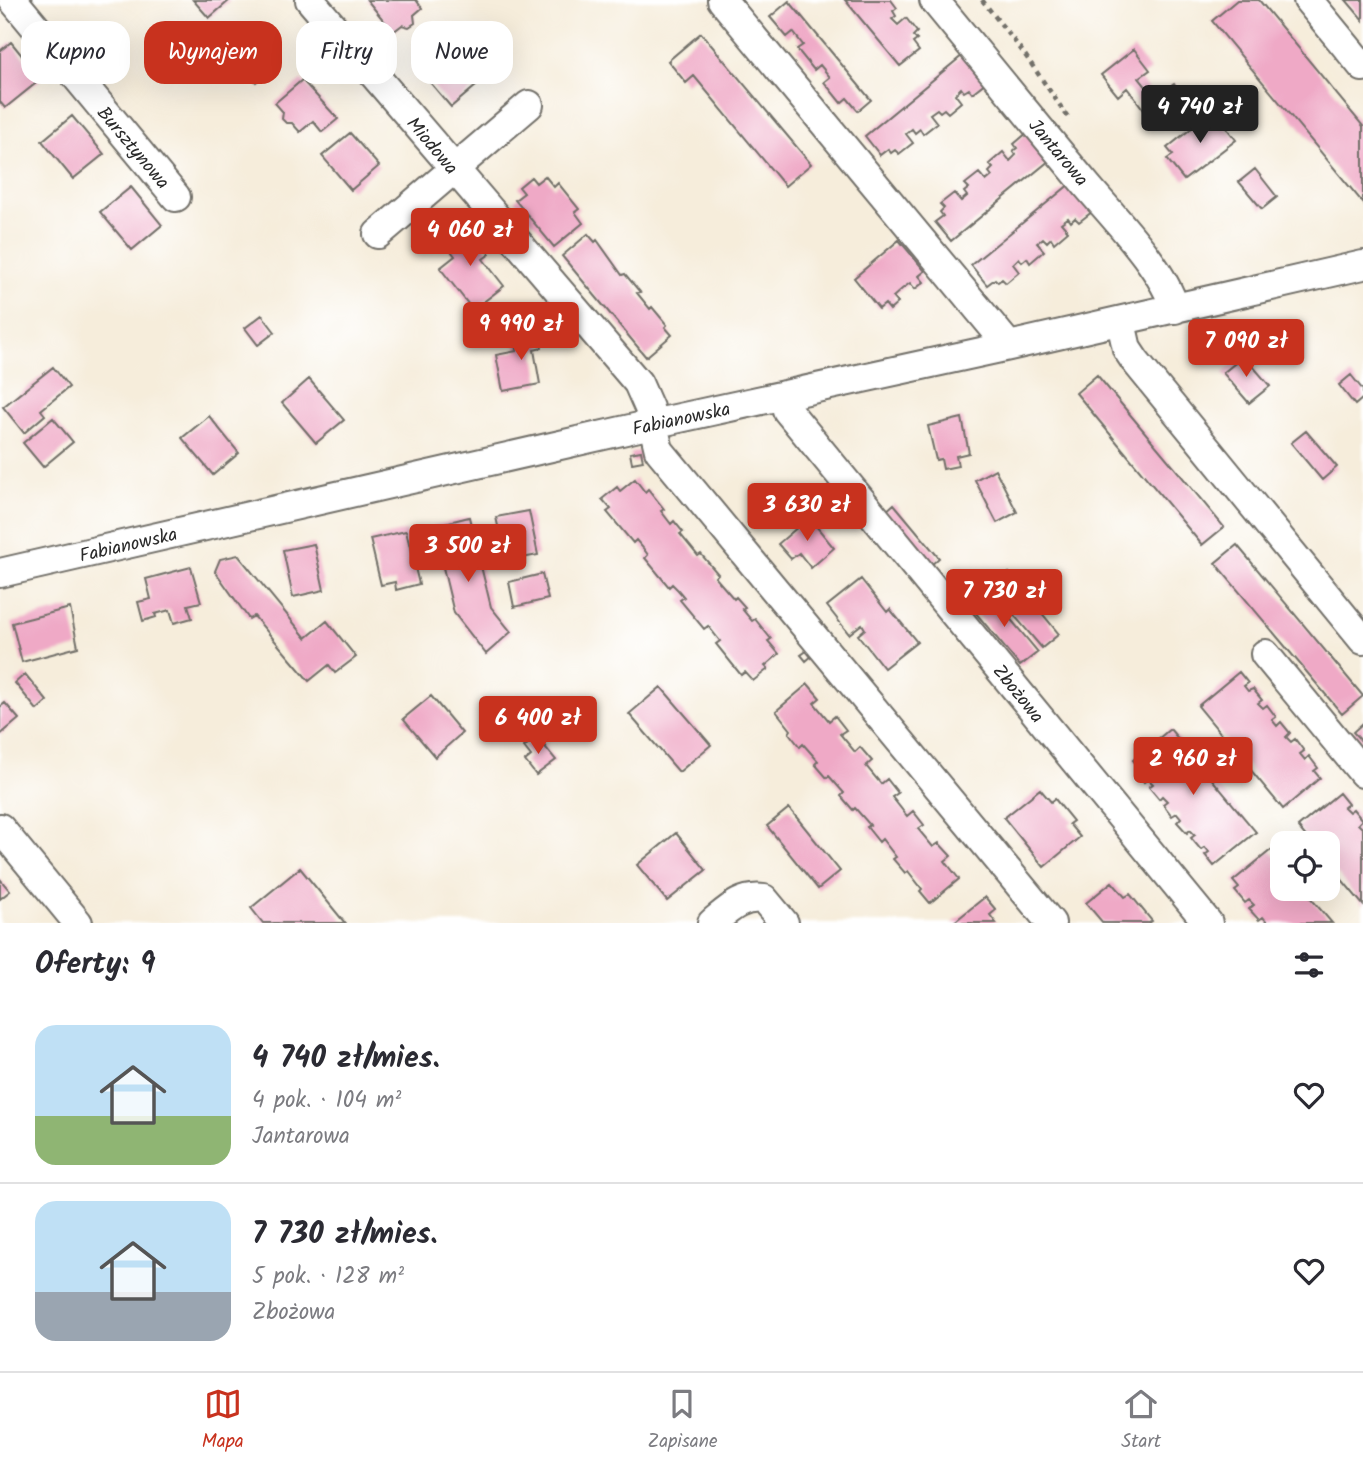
<!DOCTYPE html>
<html lang="pl">
<meta charset="utf-8">
<style>
body{margin:0;font-family:Kalam,sans-serif;background:#f7f7f7;color:#2b2b33;height:100vh;display:flex;flex-direction:column;font-size:26px;white-space:nowrap}
*{box-sizing:border-box;margin:0}
p{font-size:23px;color:#7c7c81}
.icon{flex:none;width:38px;height:38px;fill:none;stroke:currentColor;stroke-width:2;stroke-linecap:round;stroke-linejoin:round}
.map{position:relative;height:923px;overflow:hidden}
.drawer{display:flex;flex-direction:column;background:#fff;flex:1}
.drawer>*{flex:none}
.hud{position:absolute;left:21px;top:21px;width:700px;height:63px;display:flex;gap:14px}
.tools{position:absolute;left:1270px;top:831px;display:grid;gap:14px}
.tools a{display:grid;place-items:center;width:70px;height:70px;border-radius:14px;background:#fff;box-shadow:0 7px 28px #0002;font-size:35px}
.price{position:absolute;translate:-50% -60px;padding:0 16px;border-radius:7px;background:#c8321e;color:#fff;font-size:23px;line-height:46px;filter:drop-shadow(0 2px 4px #0008)}
.price::after{content:'';position:absolute;left:50%;top:42px;width:21px;height:16px;margin-left:-10px;background:inherit;clip-path:polygon(0 0,100% 0,50% 100%)}
.price.active{background:#222;color:#fff}
ul{padding:0;list-style:none}
li{display:flex;align-items:center;gap:21px;height:175px;padding:0 35px}
li+li{border-top:2px solid #e1e1e2}
li span{display:grid;place-items:center;flex:none;width:196px;height:140px;border-radius:21px;color:#555}
li>.icon{margin-inline-start:auto}
span .icon{width:84px;height:84px;fill:#fffc;stroke-width:1}
li b{font-size:30px}
h2{display:flex;justify-content:space-between;align-items:center;height:84px;padding:0 35px;font-size:30px}
.pill{padding:0 24px;border-radius:21px;background:#fff;box-shadow:0 7px 28px #0002;font-size:24px;line-height:63px}
.pill.active{background:#c8321e;color:#fff}
.menu{display:flex;justify-content:space-around;align-items:center;height:98px;border-top:2px solid #e1e1e2;background:#fff;font-size:19px;color:#7c7c81}
.menu a{display:grid;justify-items:center;gap:4px}
.menu .active{color:#c8321e}
.map>svg:first-child{display:block}
.building{fill:#efa9c6}
.lines{fill:none;stroke-linecap:round;stroke-linejoin:round}
.minor-casing{stroke:#726f69;stroke-width:32}
.path{stroke:#726f69;stroke-width:4.5;stroke-dasharray:5 5;stroke-linecap:butt}
.minor{stroke:#fff;stroke-width:28}
.labels{text-anchor:middle;stroke-width:5;stroke-linejoin:round;paint-order:stroke}
.street-label{font-size:19px;fill:#2b2b2b;stroke:#fff}
</style>
<div class="map">
<svg width="1363" height="923" viewBox="0 0 1363 923">
<rect width="100%" height="100%" fill="#fff"/>
<filter id="ink" filterUnits="userSpaceOnUse"><feTurbulence type="fractalNoise" baseFrequency=".0143" numOctaves="2"/><feDisplacementMap in="SourceGraphic" scale="14" xChannelSelector="R" yChannelSelector="G"/><feConvolveMatrix kernelMatrix="1 2 1 2 8 2 1 2 1" color-interpolation-filters="sRGB"/></filter>
<filter id="wash" filterUnits="userSpaceOnUse"><feTurbulence type="fractalNoise" baseFrequency=".00686" numOctaves="4" result="noise"/><feDisplacementMap in="SourceGraphic" scale="28" xChannelSelector="R" yChannelSelector="G"/><feGaussianBlur stdDeviation="1.57" result="paint"/><feColorMatrix in="noise" values="0 0 0 0 0 0 0 0 0 0 0 0 0 0 0 0 0 1.4 0 .05"/><feComposite in="paint" operator="in"/></filter>
<g filter="url(#wash)">
<rect width="100%" height="100%" fill="#f6eddb"/>
<g id="blocks">
<!-- building -->
<path class="building" d="M193 0H230L209 18Z
M367 0H416L422 8 414 15 415 23 409 27 402 25 393 32Z
M845 0H891L897 8 893 11 896 16 892 19 898 25 906 18 917 32 913 36 917 40 913 43 919 51 900 66Z
M1237 0H1259L1363 126V203L1212 21Z
M1346 0H1363V20Z
M789 1 871 100 858 111 847 98 841 103 824 82 830 77 820 65 814 70 797 49 803 45 793 32 787 37 770 17Z
M256 29 260 34H267L272 40 270 46 274 51 271 54 279 63 256 82 230 50Z
M701 33 811 164 785 186 694 76 686 83 668 61Z
M11 42 41 79 5 108 0 102V51Z
M1134 49 1150 70 1139 78 1164 109 1151 119 1127 88 1118 96 1101 75Z
M449 51 477 85 451 107 422 73Z
M963 55 986 82 972 93 969 89 964 92 961 88 955 94 961 102 948 113 944 109 940 112 937 109 930 114 937 123 923 134 920 129 915 133 912 129 906 134 913 143 899 154 895 150 891 153 888 149 880 155 865 136Z
M302 80 338 119 322 132 313 121 300 132 292 123H286L282 119 283 112 275 103Z
M1174 84 1180 93 1167 102 1160 93Z
M1213 111 1236 140 1184 180 1167 159 1173 155 1167 148Z
M72 116 104 154 73 179 42 141Z
M1028 132 1050 160 951 241 935 222 943 216 940 212 944 208 940 204 954 193 961 201 967 196 964 192 969 188 965 184 979 173 986 181 992 176 989 172 993 168 989 164 1003 152 1010 161 1016 155 1013 151 1017 148 1014 144Z
M350 133 379 166 351 190 322 156Z
M1255 169 1277 197 1262 209 1239 182Z
M545 176 554 187 558 183 579 209 575 212 583 223 554 247 515 200 524 193 519 187 531 177 536 183Z
M1070 184 1093 211 1079 222 1075 218 1071 222 1068 218 1061 223 1068 231 1054 243 1051 238 1047 242 1043 238 1037 243 1044 251 1030 263 1027 258 1022 262 1019 258 1013 264 1019 272 1006 283 1002 279 998 282 995 279 987 285 971 265Z
M131 187 162 225 132 250 100 212Z
M467 224 490 254 483 259 504 286 473 310 440 268 455 256 444 242Z
M588 234 595 242 597 240 622 275 625 274 640 292 637 293 650 309 652 307 667 325 665 327 672 335 646 357 562 256Z
M899 240 925 271 919 276 924 282 915 289 910 283 902 289 893 297 898 303 890 310 885 304 879 309 854 278Z
M262 315 275 332 258 345 245 328Z
M539 330 542 348 534 350 540 384 503 391 496 355 517 351 514 334Z
M1244 356 1270 386 1249 403 1223 373Z
M53 367 69 387 41 410 45 415 24 433 3 407Z
M1097 375 1224 527 1202 545 1076 393Z
M1351 375 1363 390V398L1355 405 1339 385Z
M309 379 344 420 316 443 282 403Z
M209 416 239 453 213 475 182 438Z
M53 418 73 442 43 467 23 443Z
M962 418 969 453 956 456 958 466 943 469 941 459 936 460 928 426Z
M1306 431 1337 467 1322 480 1291 443Z
M641 451 643 461 632 463 630 453Z
M995 469 1017 512 997 523 975 480Z
M635 479 645 492 648 489 664 509 661 511 671 524 674 521 683 532 680 534 698 556 701 554 718 574 715 577 734 599 736 597 745 607 742 609 752 621 755 619 771 639 768 641 779 654 765 666 768 669 753 681 745 672 741 675 716 644 720 641 708 626 704 629 680 600 684 597 678 590 672 584 669 587 645 558 648 555 643 548 636 540 633 543 607 512 611 509 602 499 617 487 620 491Z
M894 504 939 558 930 566 885 512Z
M529 511 538 555 506 561 507 566 498 568 492 537 500 535 496 517Z
M813 514 820 522 816 526 834 548 811 568 799 553 791 559 778 544Z
M469 517 491 607 511 632 486 654 454 613 433 526Z
M406 531 419 584 396 590 395 582 381 585 370 539Z
M314 544 324 590 293 597 283 550Z
M1237 545 1363 696 1342 714 1215 563Z
M238 555 306 638 327 621 356 657 335 673 329 665 309 681 254 616 249 619 215 571 220 559Z
M191 567 201 602 188 605 192 618 174 623 170 610 155 614 156 617 143 621 138 602 151 599 146 579Z
M1009 573 1059 634 1042 648 991 588Z
M542 574 548 599 514 607 509 582Z
M861 579 887 612 890 609 917 642 884 668 858 635 865 629 862 624 849 634 827 606Z
M988 592 1038 652 1020 666 970 606Z
M70 608 78 647 22 662 12 623Z
M808 650 813 655 806 661 801 655Z
M1239 672 1248 683 1244 686 1248 691 1253 689 1262 700 1258 703 1263 708 1267 705 1276 717 1272 720 1277 726 1281 722 1290 733 1286 737 1291 742 1295 739 1304 751 1300 754 1305 760 1309 756 1318 768 1314 771 1320 778 1283 809 1198 706Z
M25 674 47 701 37 710 15 683Z
M808 684 820 698 814 703 829 721 835 716 846 730 840 734 855 752 860 747 872 761 866 766 881 784 887 779 898 793 892 797 907 816 913 811 924 825 918 829 933 847 939 843 951 856 945 861 959 879 930 903 920 891 922 889 908 871 905 873 893 859 896 857 882 839 879 842 867 827 870 825 855 808 853 810 841 796 844 793 829 776 827 778 815 764 818 761 803 744 800 747 789 733 791 730 776 711Z
M661 687 711 745 679 772 629 714Z
M431 696 462 733 435 757 403 719Z
M5 703 19 719 0 735V707Z
M1363 723V743L1353 732Z
M1170 729 1256 832 1214 866 1205 855 1209 852 1205 847 1201 850 1191 838 1195 835 1190 830 1187 833 1177 822 1181 818 1177 813 1172 816 1163 804 1167 801 1162 796 1159 799 1149 787 1153 784 1148 779 1144 782 1135 770 1139 767 1133 760Z
M537 737 556 760 536 775 525 761 531 756 524 747Z
M1040 789 1051 802 1055 799 1073 821 1069 824 1080 837 1044 867 1004 818Z
M1339 793 1348 804 1344 807 1349 812 1353 809 1362 820 1358 824 1363 829V905L1328 863V844H1312L1298 827Z
M789 808 840 871 818 889 767 826Z
M676 833 706 870 667 901 637 865Z
M1271 850 1283 865V889H1303L1332 923H1268L1263 917 1259 920 1249 909 1254 905 1249 900 1245 903 1235 891 1239 888 1233 881Z
M300 868 345 923H263L251 908Z
M0 879 10 891 0 899Z
M1112 882 1125 897 1130 894 1152 921 1149 923H1103L1086 903Z
M985 897 996 910 990 915 996 923H953Z"/>
</g>
</g>
<g filter="url(#ink)">
<use href="#blocks" fill-opacity="0" stroke="#726f69" stroke-width="2"/>
<g class="lines">
<defs>
<path id="minor" d="M13 0 176 197
M310 0 638 383 649 408 659 450 1051 923
M722 0 1009 346
M934 0C985 62 1036 125 1088 187 1116 220 1163 268 1175 309
M1308 0 1363 67
M378 234 529 105
M1121 322 1127 349 1135 361 1363 640
M784 395 787 410 1208 923
M0 573 652 424 1009 346 1363 265
M1265 654 1363 773
M0 828 78 923
M712 923C729 909 741 896 764 899L784 923"/>
</defs>
<!-- minor casing -->
<use href="#minor" class="minor-casing"/>
<!-- path -->
<path class="path" d="M982 0 1023 52 1070 120"/>
<!-- minor -->
<use href="#minor" class="minor"/>
</g>
</g>
<g class="labels">
<!-- street labels -->
<g class="street-label">
<text transform="translate(433 145) rotate(50)" y="7">Miodowa</text>
<text transform="translate(134 147) rotate(50)" y="7">Bursztynowa</text>
<text transform="translate(1059 152) rotate(50)" y="7">Jantarowa</text>
<text transform="translate(681 418) rotate(-12)" y="7">Fabianowska</text>
<text transform="translate(128 544) rotate(-13)" y="7">Fabianowska</text>
<text transform="translate(1019 693) rotate(51)" y="7">Zbożowa</text>
</g>
</g>
</svg>
<div class="tools">
<a><svg class="icon" aria-label="locate" viewBox="0 0 24 24"><circle cx="12" cy="12" r="6"/><path d="M12 2v4M12 18v4M2 12h4M18 12h4"/></svg></a>
</div>
<b class="price active" style="left:1200px;top:145px">4 740 zł</b>
<b class="price" style="left:470px;top:268px">4 060 zł</b>
<b class="price" style="left:521px;top:362px">9 990 zł</b>
<b class="price" style="left:1246px;top:379px">7 090 zł</b>
<b class="price" style="left:807px;top:543px">3 630 zł</b>
<b class="price" style="left:468px;top:584px">3 500 zł</b>
<b class="price" style="left:1004px;top:629px">7 730 zł</b>
<b class="price" style="left:538px;top:756px">6 400 zł</b>
<b class="price" style="left:1193px;top:797px">2 960 zł</b>
<div class="hud">
<a class="pill">Kupno</a>
<a class="pill active">Wynajem</a>
<a class="pill">Filtry</a>
<a class="pill">Nowe</a>
</div>
</div>
<section class="drawer">
<h2>Oferty: 9<svg class="icon" aria-label="filters" viewBox="0 0 24 24"><path d="M4 7h16M4 17h16"/><circle cx="9" cy="7" r="2"/><circle cx="15" cy="17" r="2"/></svg></h2>
<ul>
<li><span style="background:linear-gradient(#bfe0f5 65%,#8fb573 0)"><svg class="icon" aria-label="home" viewBox="0 0 24 24"><path d="M3 11l9-7 9 7M6 9v11h12V9"/></svg></span><div><b>4 740 zł/mies.</b><p>4 pok. · 104 m²</p><p>Jantarowa</p></div><svg class="icon" aria-label="heart" viewBox="0 0 24 24"><path d="M12 20l-8-8c-3-5 5-10 8-4 3-6 11-1 8 4z"/></svg></li>
<li><span style="background:linear-gradient(#bfe0f5 65%,#9aa5b1 0)"><svg class="icon" aria-label="home" viewBox="0 0 24 24"><path d="M3 11l9-7 9 7M6 9v11h12V9"/></svg></span><div><b>7 730 zł/mies.</b><p>5 pok. · 128 m²</p><p>Zbożowa</p></div><svg class="icon" aria-label="heart" viewBox="0 0 24 24"><path d="M12 20l-8-8c-3-5 5-10 8-4 3-6 11-1 8 4z"/></svg></li>
</ul>
</section>
<nav class="menu">
<a class="active"><svg class="icon" aria-label="map" viewBox="0 0 24 24"><path d="M3 6l6-2 6 2 6-2v14l-6 2-6-2-6 2zM9 4v14M15 6v14"/></svg>Mapa</a>
<a><svg class="icon" aria-label="saved" viewBox="0 0 24 24"><path d="M7 4h10v16l-5-4-5 4z"/></svg>Zapisane</a>
<a><svg class="icon" aria-label="home" viewBox="0 0 24 24"><path d="M3 11l9-7 9 7M6 9v11h12V9"/></svg>Start</a>
</nav>
